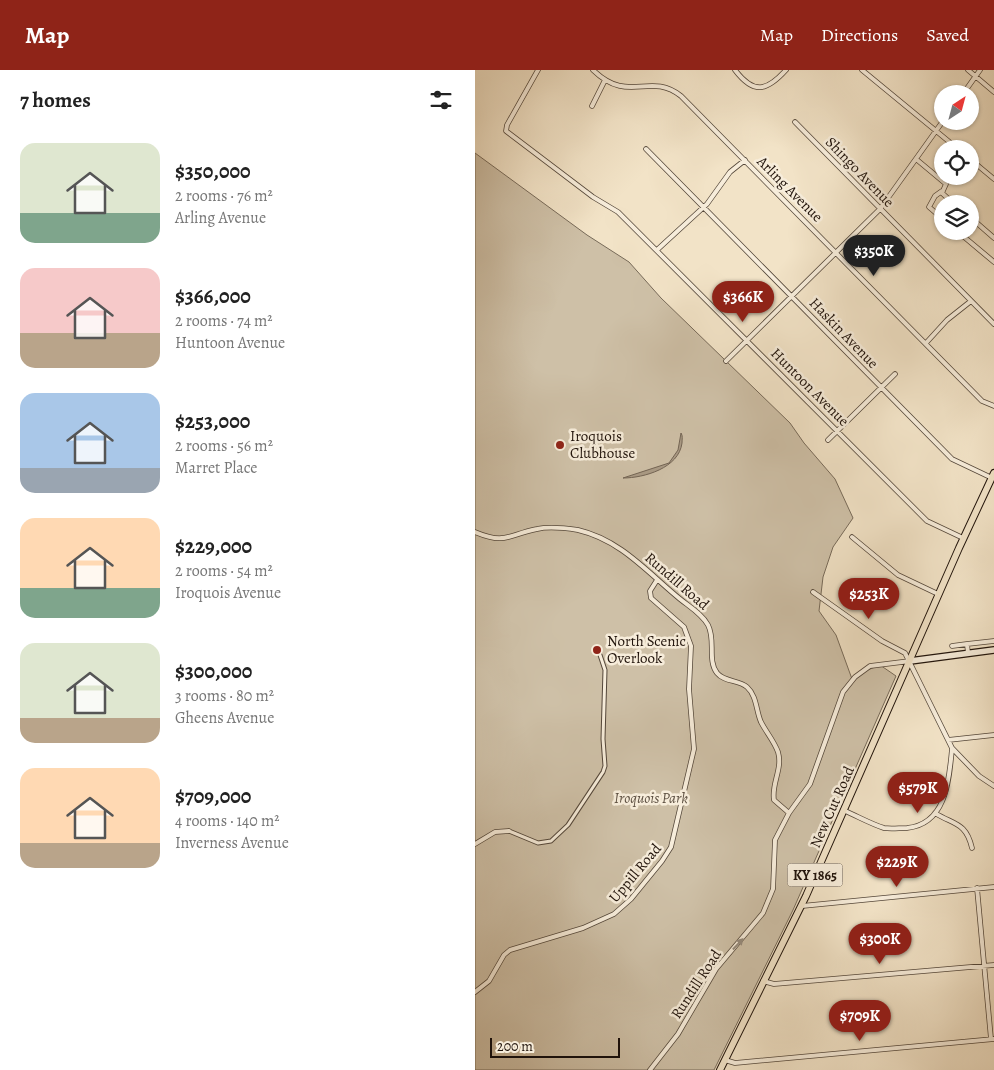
<!DOCTYPE html>
<meta charset="utf-8">
<style>
body{margin:0;font-family:Alegreya,serif;background:#f2f2f2;color:#222;height:100vh;display:flex;flex-direction:column;font-size:19px;white-space:nowrap}
*{box-sizing:border-box;margin:0}
p{font-size:16px;color:#767676}
.icon{flex:none;width:28px;height:28px;fill:none;stroke:currentColor;stroke-width:2;stroke-linecap:round;stroke-linejoin:round}
.map{position:relative;flex:1;overflow:hidden}
.side{display:flex;flex-direction:column;background:#fff;width:475px}
.side>*{flex:none}
.needle{width:32px;rotate:36deg}
.controls{position:absolute;left:459px;top:15px;display:grid;gap:10px}
.controls a{display:grid;place-items:center;width:45px;height:45px;border-radius:50%;background:#fff;box-shadow:0 1px 4px #0004;font-size:25px}
.scale{position:absolute;left:15px;bottom:12px;width:130px;box-sizing:border-box;padding-left:5px;border:2px solid #20130b;border-top:0;font-size:14px;line-height:18px;white-space:nowrap;color:#20130b;-webkit-text-stroke:4px #f7eddb;paint-order:stroke}
.price{position:absolute;translate:-50% -42px;padding:0 11px;border-radius:18px;background:#8f2418;color:#fff;font-size:16px;line-height:32px;filter:drop-shadow(0 1px 2px #0008)}
.price::after{content:'';position:absolute;left:50%;top:30px;width:15px;height:11px;margin-left:-8px;background:inherit;clip-path:polygon(0 0,100% 0,50% 100%)}
.price.active{background:#222;color:#fff}
ul{padding:0;list-style:none}
li{display:flex;align-items:center;gap:15px;height:125px;padding:0 20px}
li span{display:grid;place-items:center;flex:none;width:140px;height:100px;border-radius:15px;color:#555}
li>.icon{margin-inline-start:auto}
span .icon{width:60px;height:60px;fill:#fffc;stroke-width:1}
li b{font-size:21px}
h2{display:flex;justify-content:space-between;align-items:center;height:60px;padding:0 20px;font-size:21px}
header{display:flex;align-items:center;gap:30px;box-sizing:border-box;height:70px;padding:0 25px;background:#8f2418;color:#fff}
header strong{font-size:24px}
nav{display:flex;gap:28px;margin-inline-start:auto;font-size:18px}
main{display:flex;flex:1;min-height:0}
.map>svg:first-child{display:block}
.green{fill:#cec0a7;stroke:#776a59}
.water{fill:#ab9c87;stroke:#736555}
.lines{fill:none;stroke-linecap:round;stroke-linejoin:round}
.pedestrian-casing{stroke:#54473a;stroke-width:5}
.minor-casing{stroke:#54473a;stroke-width:5.5}
.secondary-casing{stroke:#20130b;stroke-width:8}
.primary-casing{stroke:#20130b;stroke-width:8}
.pedestrian{stroke:#f7eddb;stroke-width:3}
.minor{stroke:#f7eddb;stroke-width:4}
.secondary{stroke:#f7eddb;stroke-width:5.5}
.primary{stroke:#f2e3c7;stroke-width:6}
.oneway{fill:#968b7d}
.poi-dot{fill:#8f2418;stroke:#f7eddb;stroke-width:2}
.labels{text-anchor:middle;stroke-width:5;stroke-linejoin:round;paint-order:stroke}
.shield{fill:#f7eddb;stroke:#605449;stroke-width:1}
.shield-label{font-size:14px;font-weight:bold;fill:#20130b}
.street-label{font-size:15px;fill:#20130b;stroke:#f7eddb}
.poi-label{font-size:15px;fill:#20130b;stroke:#f7eddb;text-anchor:start}
.park-label{font-size:15px;font-style:italic;fill:#5d5042;stroke:#f7eddb}
</style>
<header>
<strong>Map</strong>
<nav><a>Map</a><a>Directions</a><a>Saved</a></nav>
</header>
<main>
<section class="side">
<h2>7 homes<svg class="icon" aria-label="filters" viewBox="0 0 24 24"><path d="M4 7h16M4 17h16"/><circle cx="9" cy="7" r="2"/><circle cx="15" cy="17" r="2"/></svg></h2>
<ul>
<li><span style="background:linear-gradient(#dfe7d0 70%,#7fa58c 0)"><svg class="icon" aria-label="home" viewBox="0 0 24 24"><path d="M3 11l9-7 9 7M6 9v11h12V9"/></svg></span><div><b>$350,000</b><p>2 rooms · 76 m²</p><p>Arling Avenue</p></div></li>
<li><span style="background:linear-gradient(#f6c9c9 65%,#b9a48a 0)"><svg class="icon" aria-label="home" viewBox="0 0 24 24"><path d="M3 11l9-7 9 7M6 9v11h12V9"/></svg></span><div><b>$366,000</b><p>2 rooms · 74 m²</p><p>Huntoon Avenue</p></div></li>
<li><span style="background:linear-gradient(#a9c7e8 75%,#9aa5b1 0)"><svg class="icon" aria-label="home" viewBox="0 0 24 24"><path d="M3 11l9-7 9 7M6 9v11h12V9"/></svg></span><div><b>$253,000</b><p>2 rooms · 56 m²</p><p>Marret Place</p></div></li>
<li><span style="background:linear-gradient(#ffd9b3 70%,#7fa58c 0)"><svg class="icon" aria-label="home" viewBox="0 0 24 24"><path d="M3 11l9-7 9 7M6 9v11h12V9"/></svg></span><div><b>$229,000</b><p>2 rooms · 54 m²</p><p>Iroquois Avenue</p></div></li>
<li><span style="background:linear-gradient(#dfe7d0 75%,#b9a48a 0)"><svg class="icon" aria-label="home" viewBox="0 0 24 24"><path d="M3 11l9-7 9 7M6 9v11h12V9"/></svg></span><div><b>$300,000</b><p>3 rooms · 80 m²</p><p>Gheens Avenue</p></div></li>
<li><span style="background:linear-gradient(#ffd9b3 75%,#b9a48a 0)"><svg class="icon" aria-label="home" viewBox="0 0 24 24"><path d="M3 11l9-7 9 7M6 9v11h12V9"/></svg></span><div><b>$709,000</b><p>4 rooms · 140 m²</p><p>Inverness Avenue</p></div></li>
</ul>
</section>
<div class="map">
<svg width="519" height="1000" viewBox="0 0 519 1000">
<rect width="100%" height="100%" fill="#f2e3c7"/>
<filter id="stains"><feTurbulence type="fractalNoise" baseFrequency=".004" numOctaves="4"/><feColorMatrix values="0 0 0 0 .2 0 0 0 0 .09 0 0 0 0 .02 0 0 0 .5 -.17"/></filter>
<radialGradient id="worn" r=".72"><stop offset=".6" stop-color="#630" stop-opacity="0"/><stop offset="1" stop-color="#630" stop-opacity=".3"/></radialGradient>
<!-- green -->
<path class="green" d="M0 83 112 165 154 192 186 228 315 353 329 373 360 409 378 448 358 477 348 507 344 541 361 565 377 609 385 603 405 595 421 606 318 840 239 1000H0Z"/>
<!-- water -->
<path class="water" d="M206 363C208 366 207 369 207 373 204 398 169 408 148 408L194 393 203 380Z"/>
<g class="lines">
<defs>
<path id="pedestrian" d="M34 761 63 773 76 771 93 755 128 702 130 696 128 669 130 600 125 585"/>
<path id="minor" d="M63 0 32 55 31 61 118 127 143 142 452 451 488 468
M118 0C154 35 174 1 206 26L507 331 519 336
M260 0C279 25 292 21 311 0
M387 0 483 79
M493 0 519 22
M488 24 505 0
M117 36 130 10
M320 52 519 254
M171 79 477 389 517 408
M441 89 471 114 467 123 479 134
M495 89 519 109
M467 121 460 126 454 137 468 149
M495 147 519 168
M482 161 519 192
M183 179 232 134 255 102 270 90
M451 273 472 250 496 231
M251 291 405 139 468 51
M353 370 420 304
M0 462C31 475 32 465 62 459 75 456 90 458 103 460 146 470 173 503 205 529 215 537 227 544 233 555 241 570 232 590 242 603 249 612 264 610 272 617 282 626 281 641 286 652 291 662 299 671 303 682 308 699 296 714 299 730L314 743
M377 467 423 505 463 524
M338 522 407 571 430 583 477 678 504 706 519 716
M477 576 492 574
M493 583 492 574 519 571
M473 670 519 665
M370 741C382 746 396 754 409 758 416 759 424 758 432 758 472 754 474 709 477 679
M460 743C479 755 491 752 497 778
M0 774 20 762 34 761
M502 818 516 969
M327 836 519 817
M288 911 299 914 519 895
M0 922 14 911 29 885 35 880 108 858 139 844 156 829 187 791 196 777 219 679 214 619 216 576 209 557 176 528 175 521 182 510
M250 990 260 993 519 969
M175 1000 203 964 241 899 288 843 298 819 300 770 314 743 335 714 368 622 380 607 395 596 435 591"/>
<path id="secondary" d="M435 591 519 580"/>
<path id="primary" d="M245 1000 331 826 484 478 519 403"/>
</defs>
<!-- pedestrian casing -->
<use href="#pedestrian" class="pedestrian-casing"/>
<!-- minor casing -->
<use href="#minor" class="minor-casing"/>
<!-- secondary casing -->
<use href="#secondary" class="secondary-casing"/>
<!-- primary casing -->
<use href="#primary" class="primary-casing"/>
<!-- pedestrian -->
<use href="#pedestrian" class="pedestrian"/>
<!-- minor -->
<use href="#minor" class="minor"/>
<!-- secondary -->
<use href="#secondary" class="secondary"/>
<!-- primary -->
<use href="#primary" class="primary"/>
</g>
<!-- one-way arrows -->
<defs><path id="oneway-solid" d="M-6-.8H1V-3.2L6.5 0L1 3.2V.8H-6Z" transform="scale(1.25)"/></defs>
<use class="oneway" href="#oneway-solid" transform="translate(263 874) rotate(-47)"/>
<!-- markers -->
<g class="poi-dot">
<circle cx="85" cy="375" r="5"/>
<circle cx="122" cy="580" r="5"/>
</g>
<g class="labels">
<!-- shield labels -->
<rect class="shield" x="312.5" y="793.5" width="55" height="23" rx="4"/>
<g class="shield-label">
<text x="340" y="810">KY 1865</text>
</g>
<!-- street labels -->
<g class="street-label">
<text transform="translate(385 102) rotate(46)" y="5">Shingo Avenue</text>
<text transform="translate(315 119) rotate(45)" y="5">Arling Avenue</text>
<text transform="translate(369 263) rotate(46)" y="5">Haskin Avenue</text>
<text transform="translate(335 317) rotate(45)" y="5">Huntoon Avenue</text>
<text transform="translate(202 511) rotate(41)" y="5">Rundill Road</text>
<text transform="translate(357 737) rotate(-66)" y="5">New Cut Road</text>
<text transform="translate(160 803) rotate(-50)" y="5">Uppill Road</text>
<text transform="translate(221 914) rotate(-57)" y="5">Rundill Road</text>
</g>
<!-- poi labels -->
<g class="poi-label">
<text x="95" y="371">Iroquois<tspan x="95" dy="17">Clubhouse</tspan></text>
<text x="132" y="576">North Scenic<tspan x="132" dy="17">Overlook</tspan></text>
</g>
<!-- park labels -->
<g class="park-label">
<text x="176" y="733">Iroquois Park</text>
</g>
</g>
<rect width="100%" height="100%" filter="url(#stains)"/>
<rect width="100%" height="100%" fill="url(#worn)"/>
</svg>
<div class="controls">
<a><svg class="needle" viewBox="-14 -14 28 28"><path d="M0-13l5 13h-10z" fill="#e53935"/><path d="M0 13l5-13h-10z" fill="#767676"/></svg></a>
<a><svg class="icon" aria-label="locate" viewBox="0 0 24 24"><circle cx="12" cy="12" r="6"/><path d="M12 2v4M12 18v4M2 12h4M18 12h4"/></svg></a>
<a><svg class="icon" aria-label="layers" viewBox="0 0 24 24"><path d="M12 4l9 5-9 5-9-5zM3 14l9 5 9-5"/></svg></a>
</div>
<div class="scale">200 m</div>
<b class="price active" style="left:399px;top:207px">$350K</b>
<b class="price" style="left:268px;top:253px">$366K</b>
<b class="price" style="left:394px;top:550px">$253K</b>
<b class="price" style="left:443px;top:744px">$579K</b>
<b class="price" style="left:422px;top:818px">$229K</b>
<b class="price" style="left:405px;top:895px">$300K</b>
<b class="price" style="left:385px;top:972px">$709K</b>
</div>
</main>
